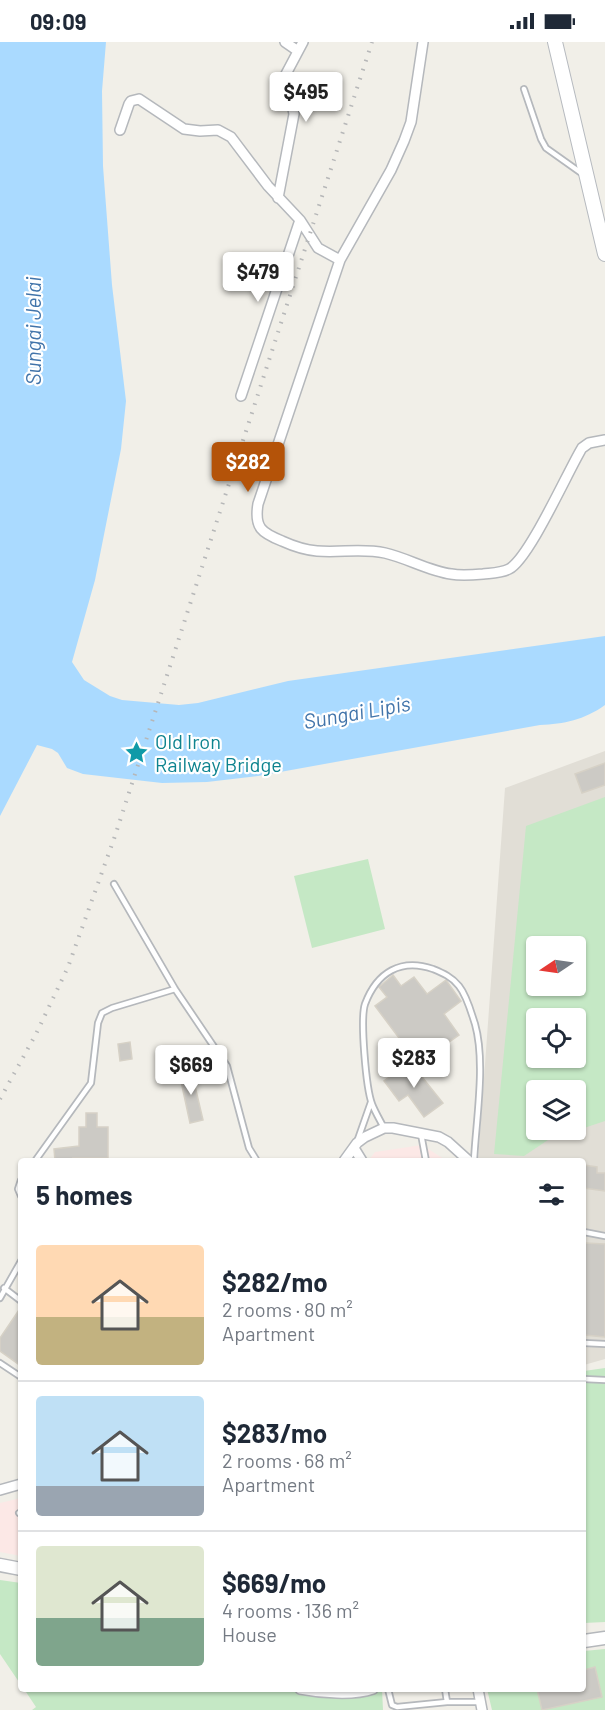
<!DOCTYPE html>
<meta charset="utf-8">
<style>
body{margin:0;font-family:Barlow,sans-serif;background:#f6f6f7;color:#1f2937;height:100vh;display:flex;flex-direction:column;font-size:22px;white-space:nowrap}
*{box-sizing:border-box;margin:0}
p{font-size:20px;color:#747a83}
.icon{flex:none;width:33px;height:33px;fill:none;stroke:currentColor;stroke-width:2;stroke-linecap:round;stroke-linejoin:round}
.map{position:relative;flex:1;overflow:hidden}
.sheet{position:absolute;left:18px;top:1116px;width:568px;height:534px;display:flex;flex-direction:column;background:#fff;border-radius:6px;box-shadow:0 2px 4px #0004}
.sheet>*{flex:none}
.needle{width:39px;rotate:257deg}
.tools{position:absolute;left:526px;top:894px;display:grid;gap:12px}
.tools a{display:grid;place-items:center;width:60px;height:60px;border-radius:6px;background:#fff;box-shadow:0 2px 4px #0004;font-size:30px}
.price{position:absolute;translate:-50% -51px;padding:0 14px;border-radius:6px;background:#fff;color:#222;font-size:20px;line-height:39px;filter:drop-shadow(0 2px 3px #0008)}
.price::after{content:'';position:absolute;left:50%;top:36px;width:18px;height:14px;margin-left:-9px;background:inherit;clip-path:polygon(0 0,100% 0,50% 100%)}
.price.on{background:#b45309;color:#fff}
ul{padding:0;list-style:none}
li{display:flex;align-items:center;gap:18px;height:150px;padding:0 18px}
li+li{border-top:2px solid #e0e1e3}
li span{display:grid;place-items:center;flex:none;width:168px;height:120px;border-radius:6px;color:#555}
li>.icon{margin-inline-start:auto}
span .icon{width:72px;height:72px;fill:#fffc;stroke-width:1}
li b{font-size:26px}
h2{display:flex;justify-content:space-between;align-items:center;height:72px;padding:0 18px;font-size:26px}
.status{display:flex;justify-content:space-between;align-items:center;height:42px;padding:0 30px;background:#fff;direction:ltr}
.status svg{height:16px;fill:currentColor}
.map>svg:first-child{display:block}
.education{fill:#e1ded6;fill-rule:evenodd}
.medical{fill:#fce8e6}
.green{fill:#c5e8c5;fill-rule:evenodd}
.water{fill:#aadaff}
.building{fill:#cccac5;stroke:#d6d1c6;stroke-width:1.5}
.lines{fill:none;stroke-linecap:round;stroke-linejoin:round}
.service-casing{stroke:#b5b8bc;stroke-width:8}
.minor-casing{stroke:#b5b8bc;stroke-width:12}
.tertiary-casing{stroke:#b5b8bc;stroke-width:15}
.secondary-casing{stroke:#b6babf;stroke-width:16}
.service{stroke:#fff;stroke-width:4.5}
.minor{stroke:#fff;stroke-width:9}
.tertiary{stroke:#fff;stroke-width:12}
.secondary{stroke:#fff;stroke-width:14}
.rail{stroke:#b6b7b8;stroke-width:4;stroke-dasharray:1.5 8;stroke-linecap:butt}
.labels{text-anchor:middle;stroke-width:4.5;stroke-linejoin:round;paint-order:stroke}
.culture-label{font-size:20px;fill:#0d838f;stroke:#fff;text-anchor:start}
.water-label{font-size:21px;font-style:italic;fill:#4174aa;stroke:#fff}
</style>
<div class="status"><b>09:09</b><svg viewBox="0 0 49 12"><path d="M0 12V9h3v3zM5 12V6h3v6zM10 12V3h3v9zM15 12V0h3v12zM26 1h20v11H26zM47 4h2v5h-2z"/></svg></div>
<div class="map">
<svg width="605" height="1668" viewBox="0 0 605 1668">
<rect width="100%" height="100%" fill="#f1efe8"/>
<!-- education -->
<path class="education" d="M605 709V1317L584 1323V1119H478L505 746ZM537 904H576V944H537ZM537 976H576V1016H537ZM537 1048H576V1088H537Z"/>
<!-- medical -->
<path class="medical" d="M422 1103 447 1119H368L375 1110Z
M21 1456V1514L0 1510V1461Z"/>
<!-- green -->
<path class="green" d="M605 755V1079L548 1098 524 1114 494 1112 526 784ZM537 904H576V944H537ZM537 976H576V1016H537ZM576 1048V1088H537V1048Z
M368 817 385 887 312 906 294 834Z
M605 1326V1580L584 1581V1329Z
M0 1538 21 1541V1643L0 1612Z
M605 1607V1668H492L487 1647H584V1609Z
M24 1647H382L383 1668H32L36 1665Z"/>
<!-- water -->
<path class="water" d="M0 0H106L102 49 103 124 112 243 126 359 121 407 95 538 72 620 84 638 110 654 122 658 179 663 198 661 288 639 605 594V663C584 678 564 682 540 683L258 734 207 740 162 741 83 732 67 726 58 711 52 707 37 703 0 774Z"/>
<!-- building -->
<path class="building" d="M605 721V743L582 751 575 732Z
M393 933 401 944 414 935 427 952 446 938 461 959 444 972 459 993 442 1005 437 999 414 1016 375 964 387 955 379 945Z
M130 1000 132 1017 120 1019 118 1002Z
M410 1020 443 1061 424 1075 408 1053 399 1059 384 1039Z
M191 1027 203 1078 190 1081 179 1030Z
M86 1071H97V1085H108V1116H73L74 1119H55L54 1107 79 1104V1085H86Z
M584 1123 597 1125V1131H605V1149L584 1146Z
M585 1201 605 1202V1295L584 1293Z
M21 1265V1324L0 1309V1296Z
M595 1625 602 1655 542 1668 537 1647H584V1628Z"/>
<g class="lines">
<defs>
<path id="service" d="M524 47 541 97 546 106 584 133
M114 842 175 947 227 1024 249 1106 257 1119
M384 1086C380 1078 375 1070 372 1062 366 1046 360 977 365 962 377 930 401 916 433 927 443 931 452 935 459 944 467 954 471 970 475 982 486 1021 476 1078 474 1119
M421 1092 426 1119
M358 1097 371 1060
M35 1119 91 1041 98 981 102 971 112 966 175 947
M21 1138 18 1147 21 1154
M584 1190 605 1194
M4 1246 21 1259
M0 1256 21 1219
M584 1301 605 1302
M0 1321 21 1335
M584 1337 605 1338
M19 1471 21 1470
M388 1647 392 1663 397 1665 447 1660H480
M445 1647 447 1660"/>
<path id="minor" d="M285 0 298 9
M423 0 411 80 404 99 391 128 340 218 258 462C254 486 262 491 282 499 293 504 305 508 317 509 340 511 362 506 385 511 407 516 429 529 451 532 461 534 472 533 483 532 491 531 501 531 509 527 529 517 568 429 582 406L589 401 605 398
M120 88 129 62 131 59 139 57 184 87 200 89 218 88 231 95 268 144 300 178 318 206 340 218
M278 156 294 72 286 32 303 0
M241 354 300 178
M354 1106 362 1119
M344 1119 357 1101 365 1095 384 1086H393L439 1095 448 1100 469 1119
M0 1448 21 1442
M300 1647C321 1651 353 1654 373 1647
M478 1647 482 1668"/>
<path id="tertiary" d="M0 1523 21 1527
M584 1599 605 1596"/>
<path id="secondary" d="M555 0 605 212"/>
</defs>
<!-- service casing -->
<use href="#service" class="service-casing"/>
<!-- minor casing -->
<use href="#minor" class="minor-casing"/>
<!-- tertiary casing -->
<use href="#tertiary" class="tertiary-casing"/>
<!-- secondary casing -->
<use href="#secondary" class="secondary-casing"/>
<!-- service -->
<use href="#service" class="service"/>
<!-- minor -->
<use href="#minor" class="minor"/>
<!-- tertiary -->
<use href="#tertiary" class="tertiary"/>
<!-- secondary -->
<use href="#secondary" class="secondary"/>
<!-- rail -->
<path class="rail" d="M0 1057 36 992 68 925 115 794 372 0"/>
</g>
<!-- icons -->
<defs>
<symbol id="sight-bare" viewBox="-9 -9 18 18"><path d="M0-6L1.8-2.2L6-1.7L2.9 1.2L3.7 5.4L0 3.3L-3.7 5.4L-2.9 1.2L-6-1.7L-1.8-2.2Z" fill="#0f9aa8" stroke="#fff" stroke-width="2.5" paint-order="stroke"/></symbol>
</defs>
<g fill-rule="evenodd">
<use href="#sight-bare" x="120" y="694" width="33" height="33"/>
</g>
<g class="labels">
<!-- culture labels -->
<g class="culture-label">
<text x="155" y="707">Old Iron<tspan x="155" dy="23">Railway Bridge</tspan></text>
</g>
<!-- water labels -->
<g class="water-label">
<text transform="translate(34 289) rotate(-90)" y="7">Sungai Jelai</text>
<text transform="translate(357 671) rotate(-10)" y="7">Sungai Lipis</text>
</g>
</g>
</svg>
<div class="tools">
<a><svg class="needle" viewBox="-14 -14 28 28"><path d="M0-13l5 13h-10z" fill="#e53935"/><path d="M0 13l5-13h-10z" fill="#747a83"/></svg></a>
<a><svg class="icon" aria-label="locate" viewBox="0 0 24 24"><circle cx="12" cy="12" r="6"/><path d="M12 2v4M12 18v4M2 12h4M18 12h4"/></svg></a>
<a><svg class="icon" aria-label="layers" viewBox="0 0 24 24"><path d="M12 4l9 5-9 5-9-5zM3 14l9 5 9-5"/></svg></a>
</div>
<b class="price" style="left:306px;top:81px">$495</b>
<b class="price" style="left:258px;top:261px">$479</b>
<b class="price on" style="left:248px;top:451px">$282</b>
<b class="price" style="left:414px;top:1047px">$283</b>
<b class="price" style="left:191px;top:1054px">$669</b>
<section class="sheet">
<h2>5 homes<svg class="icon" aria-label="filters" viewBox="0 0 24 24"><path d="M4 7h16M4 17h16"/><circle cx="9" cy="7" r="2"/><circle cx="15" cy="17" r="2"/></svg></h2>
<ul>
<li><span style="background:linear-gradient(#ffd9b3 60%,#c2b280 0)"><svg class="icon" aria-label="home" viewBox="0 0 24 24"><path d="M3 11l9-7 9 7M6 9v11h12V9"/></svg></span><div><b>$282/mo</b><p>2 rooms · 80 m²</p><p>Apartment</p></div></li>
<li><span style="background:linear-gradient(#bfe0f5 75%,#9aa5b1 0)"><svg class="icon" aria-label="home" viewBox="0 0 24 24"><path d="M3 11l9-7 9 7M6 9v11h12V9"/></svg></span><div><b>$283/mo</b><p>2 rooms · 68 m²</p><p>Apartment</p></div></li>
<li><span style="background:linear-gradient(#dfe7d0 60%,#7fa58c 0)"><svg class="icon" aria-label="home" viewBox="0 0 24 24"><path d="M3 11l9-7 9 7M6 9v11h12V9"/></svg></span><div><b>$669/mo</b><p>4 rooms · 136 m²</p><p>House</p></div></li>
</ul>
</section>
</div>
